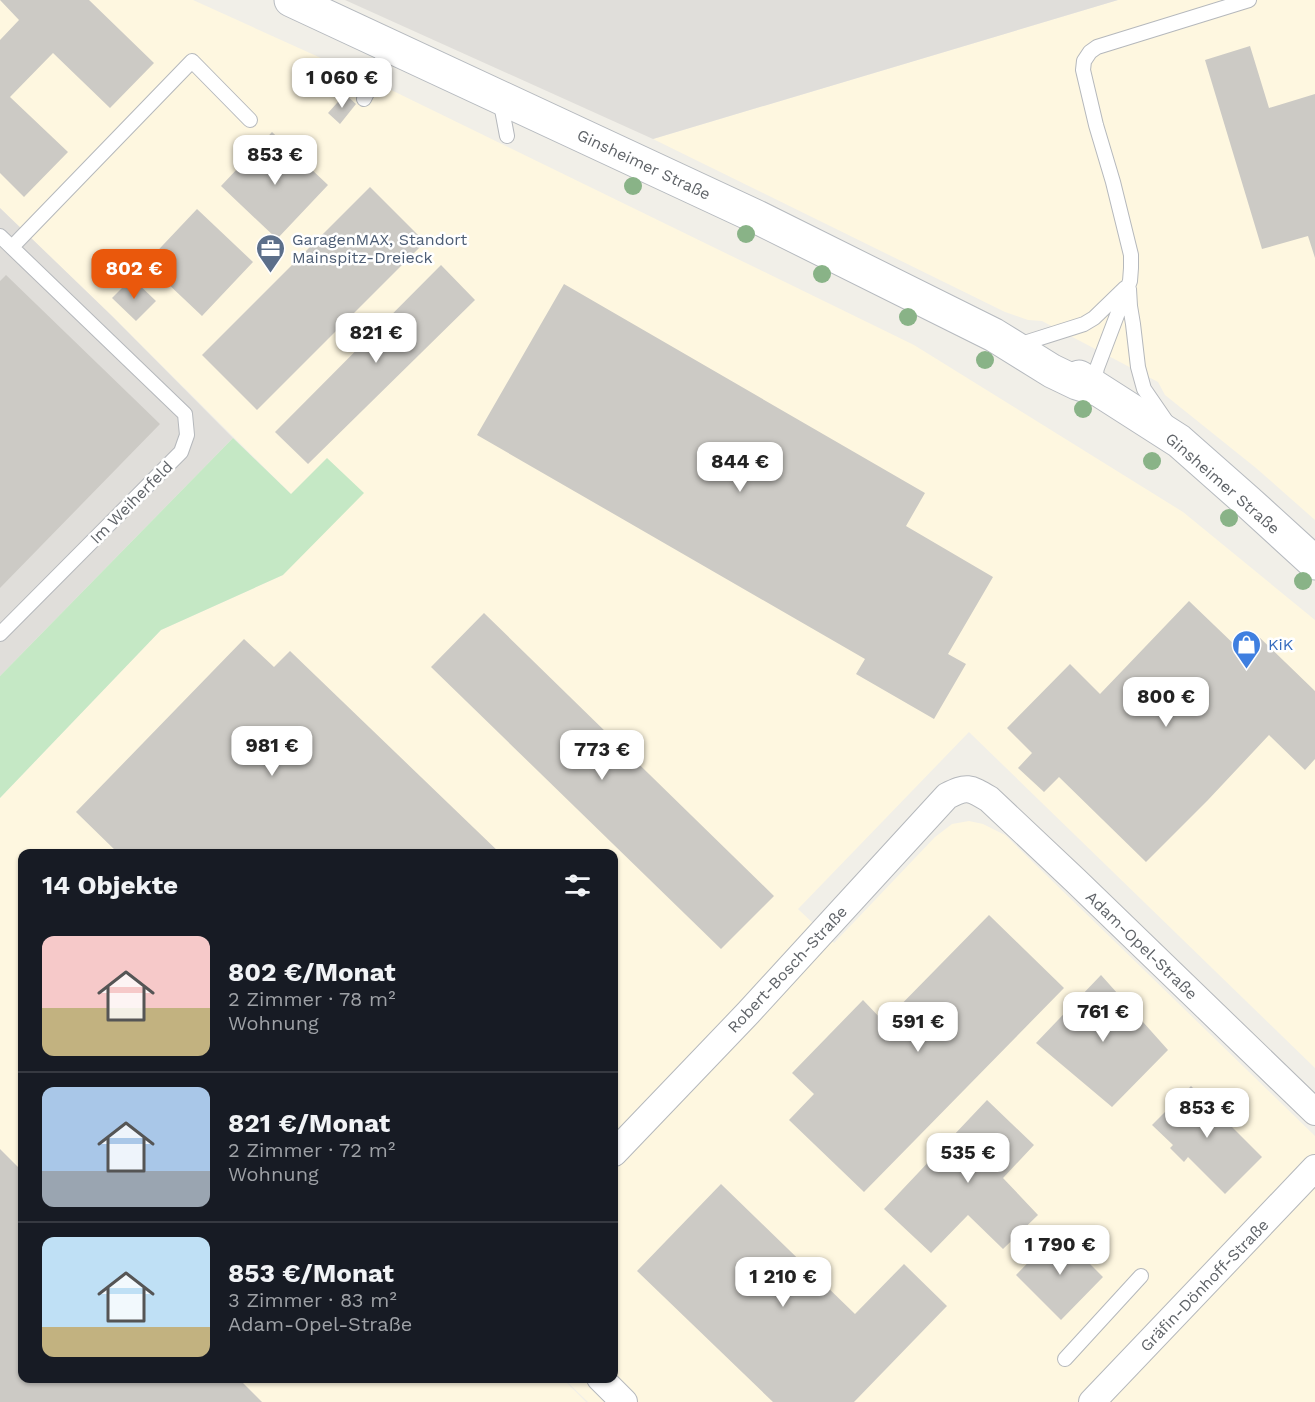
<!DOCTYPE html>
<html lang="de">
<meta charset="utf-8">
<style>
body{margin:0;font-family:"Work Sans",sans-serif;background:#242831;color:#f1f3f6;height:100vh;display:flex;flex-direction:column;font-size:22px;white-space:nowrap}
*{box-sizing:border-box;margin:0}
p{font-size:20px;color:#9ea1a6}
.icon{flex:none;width:33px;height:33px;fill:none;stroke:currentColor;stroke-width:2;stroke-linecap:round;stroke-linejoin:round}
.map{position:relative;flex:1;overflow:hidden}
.panel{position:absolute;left:18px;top:849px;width:600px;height:534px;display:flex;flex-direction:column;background:#171b24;border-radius:12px;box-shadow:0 2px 4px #0004}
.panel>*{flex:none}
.price{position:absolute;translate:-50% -51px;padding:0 14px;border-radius:12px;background:#fff;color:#222;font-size:20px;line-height:39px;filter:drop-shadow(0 2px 3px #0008)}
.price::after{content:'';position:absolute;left:50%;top:36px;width:18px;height:14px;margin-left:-9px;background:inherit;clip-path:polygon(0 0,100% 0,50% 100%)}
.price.active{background:#ea580c;color:#fff}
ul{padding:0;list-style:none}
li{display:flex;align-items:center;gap:18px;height:150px;padding:0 24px}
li+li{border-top:2px solid #363941}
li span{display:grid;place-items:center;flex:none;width:168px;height:120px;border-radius:12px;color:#555}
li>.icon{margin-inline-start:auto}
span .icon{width:72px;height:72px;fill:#fffc;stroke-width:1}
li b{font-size:26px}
h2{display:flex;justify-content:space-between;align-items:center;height:72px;padding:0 24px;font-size:26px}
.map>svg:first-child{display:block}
.commercial{fill:#fef7e0}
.industrial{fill:#e0deda}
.green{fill:#c5e8c5}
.building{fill:#cccac5}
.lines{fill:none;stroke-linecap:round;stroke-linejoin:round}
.service-casing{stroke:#b5b8bc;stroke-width:16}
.minor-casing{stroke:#b5b8bc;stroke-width:28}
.secondary-casing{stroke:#b6babf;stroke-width:35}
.service{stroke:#fff;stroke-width:14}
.minor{stroke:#fff;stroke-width:26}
.secondary{stroke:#fff;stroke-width:33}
.tree{fill:#89b387}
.labels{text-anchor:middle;stroke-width:5;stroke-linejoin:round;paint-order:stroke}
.street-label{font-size:16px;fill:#5f6368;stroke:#fff}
.service-label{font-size:16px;fill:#4e5e75;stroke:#fff;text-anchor:start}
.shop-label{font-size:16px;fill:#366cbe;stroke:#fff;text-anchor:start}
</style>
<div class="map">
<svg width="1315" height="1402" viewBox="0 0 1315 1402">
<rect width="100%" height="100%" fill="#f1efe8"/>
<!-- commercial -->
<path class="commercial" d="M0 0H193L385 87 914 345 1183 512 1315 620V1068L969 732 798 909 834 943 935 837 952 824 969 821 983 824 1005 835 1315 1136V1402H588L564 1379 614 1378V854H22V1378H562L586 1402H0V798L161 630 283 575 291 494 112 316 0 208Z
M1118 0H1315V520L1256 468 1165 395 1158 382 1042 321 1028 320 1005 312 653 139Z"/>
<!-- industrial -->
<path class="industrial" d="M345 0H1118L653 139Z
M0 208 112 316 233 438 0 676Z"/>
<!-- green -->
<path class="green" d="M233 438 291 494 327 458 364 493 283 575 161 630 0 798V676Z"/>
<!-- building -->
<path class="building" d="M0 0H89L154 63 110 108 53 53 10 97 68 152 24 197 0 173V40L19 20Z
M1250 46 1269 108 1315 94V258L1308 236 1262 249 1205 60Z
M345 94 356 104 340 124 328 113Z
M272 132 328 185 277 239 221 186Z
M370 187 425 242 257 410 202 355Z
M197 209 253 262 202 316 146 263Z
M441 265 475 300 308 464 275 432Z
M6 275 160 424 0 588V281Z
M132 278 156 301 136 321 112 298Z
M564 284 925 493 906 526 993 577 948 654 966 664 934 719 856 674 865 659 477 435Z
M1189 601 1239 649 1255 633 1315 691V759L1305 770 1269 735 1208 800 1146 862 1059 777 1044 792 1018 768 1032 753 1007 728 1070 664 1100 694Z
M484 613 774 896 721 949 431 667Z
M244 639 274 667 290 651 501 854H119L76 812Z
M989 915 1064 988 864 1192 789 1120 814 1094 792 1073 863 1000 884 1022Z
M1101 975 1168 1050 1112 1107 1036 1043Z
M1191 1086 1210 1105 1217 1098 1235 1116 1228 1123 1262 1157 1225 1194 1188 1157 1184 1162 1170 1148 1173 1145 1152 1125Z
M987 1100 1034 1145 1003 1178 1038 1215 1003 1249 968 1215 931 1253 884 1209Z
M0 1149 22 1171V1378H238L262 1402H0Z
M721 1184 855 1314 904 1264 947 1306 854 1402H773L637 1271Z
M1058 1232 1103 1277 1061 1320 1016 1275Z"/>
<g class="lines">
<defs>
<path id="service" d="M364 99 375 77 388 45
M500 99 507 136
M0 236 185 414 187 435 181 452 0 634
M12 247 192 61 250 120
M1129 289 1130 306 1133 324 1138 367 1144 389 1166 421
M1021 344 1084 324 1094 318 1125 288
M1096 386 1095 377 1097 368 1130 281 1131 268V255L1113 182 1096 125 1083 70 1084 61 1090 52 1097 47 1249 0
M1065 1359 1141 1276"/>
<path id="minor" d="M614 1153 748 1013 947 796C967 786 969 787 989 799L1076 881 1315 1112
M600 1378 624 1402
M1092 1402 1315 1168"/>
<path id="secondary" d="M291 0 757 217 994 335 1052 371 1077 383 1096 389
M1079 377 1179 441 1247 501 1315 563"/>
</defs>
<!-- service casing -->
<use href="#service" class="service-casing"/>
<!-- minor casing -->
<use href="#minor" class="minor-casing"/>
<!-- secondary casing -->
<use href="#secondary" class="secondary-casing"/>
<!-- service -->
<use href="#service" class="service"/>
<!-- minor -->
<use href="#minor" class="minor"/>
<!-- secondary -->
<use href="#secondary" class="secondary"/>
</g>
<!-- trees -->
<g class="tree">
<circle cx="633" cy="186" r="9"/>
<circle cx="746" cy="234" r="9"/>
<circle cx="822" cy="274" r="9"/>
<circle cx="908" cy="317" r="9"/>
<circle cx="985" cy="360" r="9"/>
<circle cx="1083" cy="409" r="9"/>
<circle cx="1152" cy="461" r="9"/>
<circle cx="1229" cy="518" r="9"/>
<circle cx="1303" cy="581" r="9"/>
</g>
<!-- icons -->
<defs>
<symbol id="office-pin" viewBox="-11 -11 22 30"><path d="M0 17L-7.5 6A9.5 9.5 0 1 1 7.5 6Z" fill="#5c6f8a" stroke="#fff"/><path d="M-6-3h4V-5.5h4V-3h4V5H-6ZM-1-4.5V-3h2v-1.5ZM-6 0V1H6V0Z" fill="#fff"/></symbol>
<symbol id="shop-pin" viewBox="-11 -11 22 30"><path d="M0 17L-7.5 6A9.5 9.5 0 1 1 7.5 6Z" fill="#3f7fe0" stroke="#fff"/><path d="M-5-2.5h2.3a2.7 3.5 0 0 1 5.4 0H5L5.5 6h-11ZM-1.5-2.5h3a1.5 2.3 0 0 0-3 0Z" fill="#fff"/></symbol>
</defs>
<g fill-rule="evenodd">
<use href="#office-pin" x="254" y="232" width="33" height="45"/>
<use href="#shop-pin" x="1230" y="628" width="33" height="45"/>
</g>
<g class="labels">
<!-- street labels -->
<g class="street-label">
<text transform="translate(644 164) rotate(25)" y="6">Ginsheimer Straße</text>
<text transform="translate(1223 483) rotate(41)" y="6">Ginsheimer Straße</text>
<text transform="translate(131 502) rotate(-45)" y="6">Im Weiherfeld</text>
<text transform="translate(1142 945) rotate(44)" y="6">Adam-Opel-Straße</text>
<text transform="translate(787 969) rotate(-47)" y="6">Robert-Bosch-Straße</text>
<text transform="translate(1204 1285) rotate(-46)" y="6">Gräfin-Dönhoff-Straße</text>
</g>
<!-- service labels -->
<g class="service-label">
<text x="292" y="245">GaragenMAX, Standort<tspan x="292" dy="18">Mainspitz-Dreieck</tspan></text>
</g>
<!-- shop labels -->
<g class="shop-label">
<text x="1268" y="650">KiK</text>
</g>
</g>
</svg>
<b class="price" style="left:342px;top:109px">1 060 €</b>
<b class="price" style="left:275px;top:186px">853 €</b>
<b class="price active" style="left:134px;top:300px">802 €</b>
<b class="price" style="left:376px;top:364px">821 €</b>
<b class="price" style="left:740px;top:493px">844 €</b>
<b class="price" style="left:1166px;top:728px">800 €</b>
<b class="price" style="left:272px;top:777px">981 €</b>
<b class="price" style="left:602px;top:781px">773 €</b>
<b class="price" style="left:1103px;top:1043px">761 €</b>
<b class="price" style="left:918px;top:1053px">591 €</b>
<b class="price" style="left:1207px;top:1139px">853 €</b>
<b class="price" style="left:968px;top:1184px">535 €</b>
<b class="price" style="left:1060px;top:1276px">1 790 €</b>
<b class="price" style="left:783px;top:1308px">1 210 €</b>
<section class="panel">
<h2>14 Objekte<svg class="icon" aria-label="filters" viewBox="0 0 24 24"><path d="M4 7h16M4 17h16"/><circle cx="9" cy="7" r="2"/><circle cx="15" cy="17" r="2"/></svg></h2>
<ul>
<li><span style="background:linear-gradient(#f6c9c9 60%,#c2b280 0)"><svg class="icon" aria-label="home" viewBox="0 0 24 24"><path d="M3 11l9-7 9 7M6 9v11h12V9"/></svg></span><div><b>802 €/Monat</b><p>2 Zimmer · 78 m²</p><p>Wohnung</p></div></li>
<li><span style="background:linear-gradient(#a9c7e8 70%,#9aa5b1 0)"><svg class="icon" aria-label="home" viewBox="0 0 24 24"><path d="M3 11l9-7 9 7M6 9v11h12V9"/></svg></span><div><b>821 €/Monat</b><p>2 Zimmer · 72 m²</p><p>Wohnung</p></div></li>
<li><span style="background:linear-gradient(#bfe0f5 75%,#c2b280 0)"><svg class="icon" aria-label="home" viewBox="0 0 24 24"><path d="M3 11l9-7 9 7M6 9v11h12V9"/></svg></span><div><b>853 €/Monat</b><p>3 Zimmer · 83 m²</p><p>Adam-Opel-Straße</p></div></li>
</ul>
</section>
</div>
